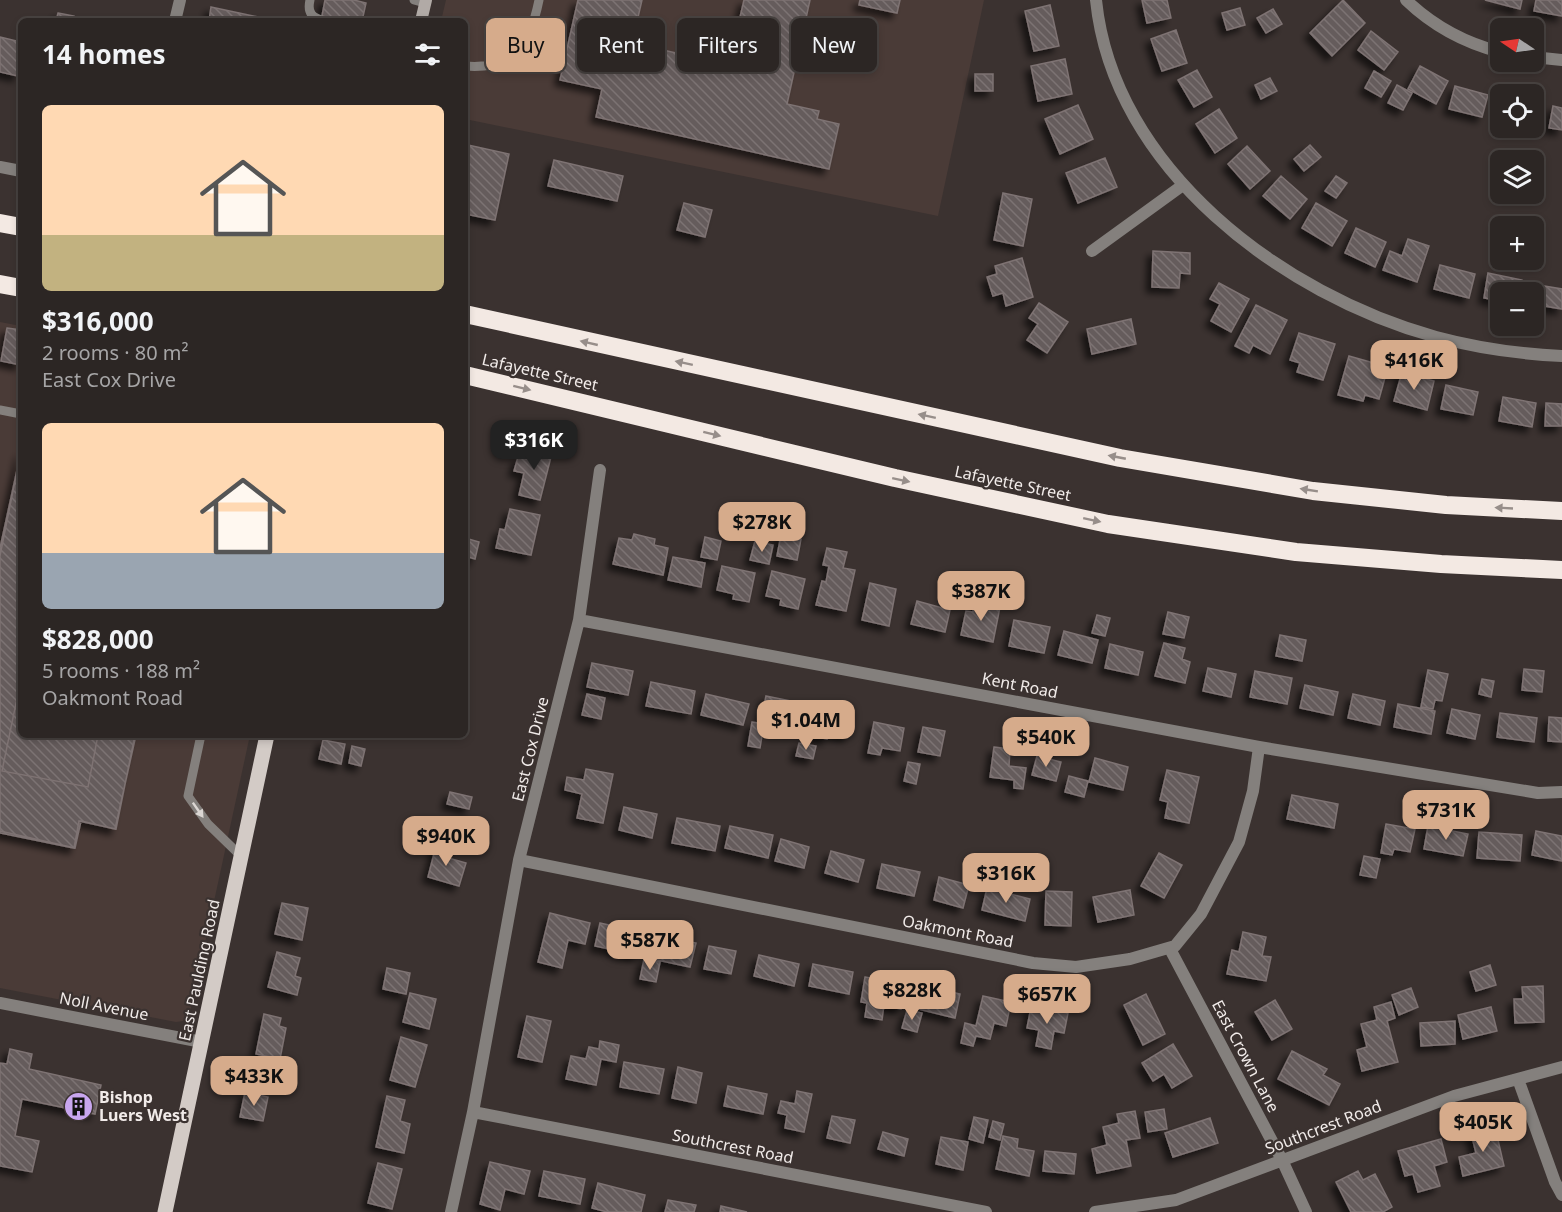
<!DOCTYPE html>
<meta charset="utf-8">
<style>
body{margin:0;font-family:"Noto Sans",sans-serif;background:#383231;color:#f1f3f6;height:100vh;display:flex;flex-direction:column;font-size:22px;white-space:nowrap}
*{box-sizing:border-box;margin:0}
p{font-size:20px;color:#a6a5a6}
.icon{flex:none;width:33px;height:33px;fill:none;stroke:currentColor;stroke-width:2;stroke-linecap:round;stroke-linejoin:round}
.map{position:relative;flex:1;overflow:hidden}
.drawer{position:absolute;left:18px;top:18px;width:450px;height:720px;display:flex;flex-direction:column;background:#2c2624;border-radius:9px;box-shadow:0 3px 9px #0003,0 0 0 2px #484341}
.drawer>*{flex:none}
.guide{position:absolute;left:486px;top:18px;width:570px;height:54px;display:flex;gap:12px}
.needle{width:39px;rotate:283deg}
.fabs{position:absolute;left:1490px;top:18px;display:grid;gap:12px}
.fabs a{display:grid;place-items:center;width:54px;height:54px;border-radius:9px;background:#2c2624;box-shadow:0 3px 9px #0003,0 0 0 2px #484341;font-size:30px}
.price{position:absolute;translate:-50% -51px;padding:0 14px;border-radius:12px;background:#d6ab8b;color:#111;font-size:20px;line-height:39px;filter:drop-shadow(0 2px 3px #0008)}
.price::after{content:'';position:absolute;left:50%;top:36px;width:18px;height:14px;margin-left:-9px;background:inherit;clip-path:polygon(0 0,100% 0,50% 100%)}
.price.current{background:#222;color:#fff}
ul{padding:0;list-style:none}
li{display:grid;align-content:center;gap:12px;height:318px;padding:0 24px}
li span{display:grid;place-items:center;height:186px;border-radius:9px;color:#555}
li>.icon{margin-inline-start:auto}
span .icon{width:108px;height:108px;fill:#fffc;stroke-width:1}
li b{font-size:26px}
h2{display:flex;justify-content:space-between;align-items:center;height:72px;padding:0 24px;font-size:26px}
.chip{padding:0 21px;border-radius:9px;background:#2c2624;box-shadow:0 3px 9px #0003,0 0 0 2px #484341;font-size:21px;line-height:54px}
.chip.current{background:#d6ab8b;color:#111}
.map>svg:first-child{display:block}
.built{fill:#4a3b37}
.building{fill:url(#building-back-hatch);stroke:#7e7373;stroke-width:1.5;filter:url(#shadow)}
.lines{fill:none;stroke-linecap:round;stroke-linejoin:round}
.lane{stroke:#84807d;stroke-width:9}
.street{stroke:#84807d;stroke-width:12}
.secondary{stroke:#b1aaa6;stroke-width:12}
.primary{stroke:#d3cbc6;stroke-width:15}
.highway{stroke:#f3e9e3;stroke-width:18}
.oneway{fill:#978e8a}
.oneway2{fill:#dbd6d3}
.labels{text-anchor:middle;stroke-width:4.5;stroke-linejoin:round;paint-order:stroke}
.street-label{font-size:16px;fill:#f1ebe9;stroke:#3b3230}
.poi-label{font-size:16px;font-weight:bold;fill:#f1ebe9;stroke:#3b3230;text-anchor:start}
</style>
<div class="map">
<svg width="1562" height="1212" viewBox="0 0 1562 1212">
<defs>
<pattern id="building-back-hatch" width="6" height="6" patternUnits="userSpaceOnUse" patternTransform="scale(1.5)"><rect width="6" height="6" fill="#655b5b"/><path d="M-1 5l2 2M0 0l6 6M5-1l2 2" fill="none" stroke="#7c7373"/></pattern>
<filter id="shadow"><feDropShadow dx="-5.5" dy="5.5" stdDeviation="3" flood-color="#0009"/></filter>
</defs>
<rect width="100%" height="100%" fill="#3b3230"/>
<!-- built -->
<path class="built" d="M446 0H984L938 216 465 119V21H441Z
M0 322 21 326V735H250L189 1017 183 1021 176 1022 0 988Z"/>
<!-- building -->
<path class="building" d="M325 0H354L366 3 362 21H346L322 16Z
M578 0H642L632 43 729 65 744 0H810L787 104 819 111 817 119 839 124 829 169 596 117 602 89 560 80Z
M860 0H900L897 13 859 5Z
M1142 0H1167L1171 18 1147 23Z
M1343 0 1365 23 1332 56 1310 33Z
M1485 0H1522L1520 9Z
M1536 0H1562V16L1534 11Z
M1050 5 1059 46 1034 51 1025 11Z
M211 7 277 21H209Z
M1240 8 1245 25 1227 30 1222 13Z
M1273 9 1282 24 1266 33 1257 18Z
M58 13 74 16 73 21H56Z
M1176 30 1187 63 1162 71 1151 39Z
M1371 31 1398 52 1384 70 1358 50Z
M0 37 21 42V64L18 76 0 72Z
M1065 59 1072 94 1038 101 1031 66Z
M1420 66 1448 81 1436 104 1408 89Z
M1197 70 1212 97 1194 107 1178 80Z
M1374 71 1391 81 1381 97 1365 88Z
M975 74H993V91H975Z
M1270 78 1277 91 1261 99 1255 85Z
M1397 85 1412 93 1403 110 1388 103Z
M1455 86 1488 95 1482 117 1449 109Z
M1078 105 1093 139 1060 154 1045 119Z
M1553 106 1562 108V130L1549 128Z
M1219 109 1237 138 1215 153 1196 124Z
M468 145 509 154 495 220 465 214V159Z
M1310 145 1321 157 1304 171 1294 159Z
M1247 146 1270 171 1250 189 1228 164Z
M1105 158 1117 187 1078 203 1066 173Z
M554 160 623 176 617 201 548 186Z
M1281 176 1307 199 1290 219 1263 196Z
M1336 176 1347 183 1336 198 1325 191Z
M1003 193 1032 199 1023 246 994 240Z
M684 203 712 210 705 237 677 230Z
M1316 203 1347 221 1332 246 1302 228Z
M1356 228 1386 242 1375 267 1345 253Z
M1408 239 1429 246 1417 282 1383 270 1390 251 1402 256Z
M1153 251 1190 253V274L1180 273 1179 288 1152 287Z
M1022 258 1033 297 1006 306 1003 293 993 296 987 277 997 274 995 266Z
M1440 265 1475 274 1469 298 1434 289Z
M1488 273 1522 280 1520 292H1500V301L1484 298Z
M1219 283 1249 299 1231 332 1211 321 1220 304 1210 299Z
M1532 284 1562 289V309L1533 304V292H1531Z
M1039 303 1068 322 1047 353 1027 340 1038 324 1029 318Z
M1256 305 1287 320 1270 354 1253 345 1249 353 1235 346Z
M1131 319 1136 344 1092 354 1087 329Z
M7 328 21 330V365L1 361Z
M1299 333 1335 344 1323 380 1297 372 1300 363 1290 360Z
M1349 356 1388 367 1379 399 1365 395 1363 401 1338 395Z
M1402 372 1434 381 1427 410 1394 401Z
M1446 385 1478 392 1473 415 1441 409Z
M1503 397 1536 403 1532 427 1499 421Z
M1546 403 1562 404V426H1545Z
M530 444 553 449 540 500 519 495 524 473 514 471 518 457 527 459Z
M21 451V679L2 771 88 787 98 735H135L116 829 79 821 74 848 0 833V556Z
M21 452V735H136L115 829 81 821 75 848 0 831V548Z
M510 509 540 515 531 555 496 548 500 529 505 530Z
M634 534 655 539 654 545 668 548 663 575 613 564 619 538 632 540Z
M781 535 801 539 797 560 777 556Z
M705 537 721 541 717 560 701 557Z
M465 538 479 542 475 559 465 556Z
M755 541 773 545 769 564 750 560Z
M827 548 847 552 843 568 855 570 846 611 816 605 822 581 826 582 829 566 823 565Z
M673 557 705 563 701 587 668 580Z
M722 566 755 573 749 602 733 599 734 594 717 590Z
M772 571 805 579 798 609 780 605 781 599 766 596Z
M870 583 896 589 889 626 862 620Z
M917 601 950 610 945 632 911 624Z
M975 602 1000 607 993 642 961 635 966 611 973 612Z
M1168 612 1189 617 1184 638 1163 634Z
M1097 615 1110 618 1105 636 1092 633Z
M1014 620 1050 627 1044 653 1009 646Z
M1064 631 1098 640 1092 663 1058 655Z
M1280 635 1306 640 1302 661 1276 656Z
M1164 643 1185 648 1182 659 1190 662 1185 683 1155 676Z
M1110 644 1143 652 1138 675 1105 668Z
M592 663 633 671 628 695 587 687Z
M1208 668 1236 674 1231 697 1203 691Z
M1524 669 1544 671 1542 692 1522 690Z
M1428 670 1448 674 1442 701 1435 700 1433 709 1421 707Z
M1255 671 1292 678 1287 704 1250 697Z
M1482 679 1494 681 1491 697 1479 694Z
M651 682 695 691 691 714 646 706Z
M1305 685 1338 692 1333 715 1300 708Z
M587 694 605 698 601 719 582 715Z
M706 694 749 704 743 725 701 715Z
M1353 694 1385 701 1380 725 1348 718Z
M766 696 801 703 795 728 761 721Z
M1398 704 1435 711 1431 734 1394 727Z
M819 706 853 713 848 736 828 732 827 739 814 736Z
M1452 709 1480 715 1475 739 1447 733Z
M1500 713 1537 718 1534 742 1497 737Z
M1549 717 1562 718V742L1548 741Z
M752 722 764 724 760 748 748 746Z
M874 722 904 728 900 751 882 748 880 755 868 753Z
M923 727 945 731 940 756 918 752Z
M323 740 345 744 341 764 319 759Z
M799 743 816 746 813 759 796 756Z
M352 746 365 749 361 766 349 763Z
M994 747 1010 749 1009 766 1026 768 1023 789 1014 788V780L990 777Z
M1037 756 1061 762 1056 781 1032 775Z
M1095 758 1128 767 1123 790 1089 782Z
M908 762 920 764 916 784 904 781Z
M586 769 613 774 603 823 577 818 582 794 565 790 567 777 584 780Z
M1167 770 1199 777 1189 823 1165 818 1168 802 1160 800Z
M1069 776 1088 781 1084 797 1065 792Z
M450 792 472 797 469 809 447 804Z
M1292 795 1338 804 1334 828 1287 819Z
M624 807 657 814 652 838 619 830Z
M677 818 720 826 715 851 672 843Z
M1386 824 1415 829 1410 852 1394 849 1392 855 1381 853Z
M730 826 773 835 768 858 725 848Z
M1428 826 1468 834 1463 856 1424 849Z
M1536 831 1562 836V861L1532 855Z
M1479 832 1522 835 1520 861 1477 858Z
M781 839 809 847 804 868 775 861Z
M437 842 448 845 445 857 466 863 459 886 428 877Z
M831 851 864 860 858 882 825 873Z
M1159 853 1182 865 1164 898 1141 886Z
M1364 856 1380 859 1376 878 1360 875Z
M882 864 920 872 914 896 877 888Z
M939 877 969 885 963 908 934 900Z
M987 888 1030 899 1025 921 982 910Z
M1130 890 1134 915 1098 922 1093 897Z
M1046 891 1072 892 1071 926 1045 925Z
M282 903 308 908 302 940 275 934Z
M550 913 590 923 585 944 568 940 562 968 538 962Z
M600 923 641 932 637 955 595 946Z
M1243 932 1266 937 1262 956 1271 957 1266 981 1227 974 1232 950 1239 952Z
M662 936 696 943 690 967 657 960Z
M709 946 736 951 731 974 704 969Z
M277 952 300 958 295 976 301 978 297 995 268 987Z
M759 955 799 964 794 986 754 976Z
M644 959 660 962 656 982 640 979Z
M813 964 853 972 849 994 809 986Z
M1490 965 1496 985 1476 991 1470 972Z
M387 968 410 973 406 994 383 989Z
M865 977 905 984 901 1009 884 1005 882 1020 865 1017 867 1003 861 1002Z
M924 985 960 994 955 1018 918 1009Z
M1543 986 1544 1022 1515 1023 1514 999H1523L1522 987Z
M1411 988 1418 1007 1399 1015 1392 995Z
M410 993 436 999 429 1029 403 1022Z
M1146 994 1165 1034 1143 1045 1124 1005Z
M983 996 1011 1002 1006 1026 994 1023 990 1039 976 1036 973 1046 961 1043 965 1023 976 1026Z
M1275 1000 1292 1029 1272 1040 1255 1012Z
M1391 1002 1395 1018 1387 1021 1398 1062 1362 1071 1357 1050 1367 1047 1361 1024 1377 1020 1374 1007Z
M1031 1007 1068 1013 1064 1033 1054 1031 1051 1049 1036 1046 1039 1030 1027 1028Z
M1491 1007 1497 1031 1463 1039 1458 1015Z
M907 1010 922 1013 917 1032 902 1028Z
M264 1014 281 1018 279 1026 286 1028 280 1059 256 1054Z
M527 1016 551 1021 542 1062 518 1057Z
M1455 1021V1044L1421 1046 1420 1023Z
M401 1037 427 1045 415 1087 390 1080Z
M600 1041 619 1045 616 1062 601 1059 596 1085 566 1079 571 1056 586 1059 589 1047 599 1049Z
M1173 1044 1192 1076 1172 1088 1164 1074 1153 1081 1142 1063Z
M10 1049 32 1054 29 1069 101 1085 95 1114 22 1099 15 1136 39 1141 32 1172 0 1166V1063L7 1064Z
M1292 1051 1327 1069 1323 1075 1340 1084 1329 1105 1278 1079Z
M624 1062 664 1069 659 1094 620 1087Z
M678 1067 702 1073 696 1103 672 1098Z
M728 1086 767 1094 763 1114 724 1106Z
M797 1091 812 1094 804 1132 785 1128 787 1115 778 1113 781 1101 795 1104Z
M245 1092 268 1097 263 1121 240 1117Z
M387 1096 405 1100 400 1121 410 1124 404 1153 376 1147Z
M1164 1109 1167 1129 1148 1132 1145 1112Z
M1135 1111 1140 1138 1126 1140 1131 1166 1097 1173 1092 1149 1107 1145 1103 1127 1119 1123 1117 1114Z
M832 1116 855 1120 850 1143 827 1138Z
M974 1117 988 1120 983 1143 969 1139Z
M1210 1118 1218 1143 1173 1157 1165 1133Z
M993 1121 1004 1124 1000 1140 989 1137Z
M1495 1127 1504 1166 1463 1176 1459 1157 1476 1153 1471 1133Z
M883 1132 908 1139 904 1156 878 1149Z
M1003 1136 1018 1139 1017 1148 1034 1151 1029 1176 996 1169Z
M941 1137 968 1142 963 1170 936 1164Z
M1441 1139 1447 1162 1434 1166 1440 1186 1418 1192 1413 1174 1405 1176 1398 1151Z
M1045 1151 1076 1154 1074 1174 1043 1171Z
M490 1162 530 1171 524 1194 505 1189 500 1210 480 1204Z
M378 1163 402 1169 392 1209 368 1203Z
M544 1171 585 1179 580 1204 539 1196Z
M1358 1171 1363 1180 1375 1174 1392 1207 1383 1212H1351L1336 1182Z
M598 1183 645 1195 641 1212H607L592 1208Z
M668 1200 696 1205 694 1212H665Z
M721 1206 747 1212H720Z"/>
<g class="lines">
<!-- lane -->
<path class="lane" d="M310 0C307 13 312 18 325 21
M414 0 425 3
M488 65 494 40
M465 66C516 70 530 44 539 0
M0 410 21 414
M201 735 188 796 208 824 242 857"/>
<!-- street -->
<path class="street" d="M1096 0C1113 169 1283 295 1436 337 1477 348 1520 354 1562 356
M1406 0C1432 25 1465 43 1500 52
M175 21 180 0
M1533 57 1562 60
M0 167 21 171
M1092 251 1183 185
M579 620 1259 747 1538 793 1562 792
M519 860 1033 963 1076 967 1130 959 1175 946 1201 914 1239 842 1253 791 1259 747
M1170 949 1282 1160 1306 1212
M0 1003 202 1042
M1518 1079 1555 1182 1562 1195
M473 1112 986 1212
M451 1212 473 1112 519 860 579 620 600 470
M1095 1212 1176 1200 1454 1096 1562 1067"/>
<!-- secondary -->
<path class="secondary" d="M421 21 426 0"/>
<!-- primary -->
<path class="primary" d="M165 1212 267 735"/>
<!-- highway -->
<path class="highway" d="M0 223 21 227
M0 284 21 288
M465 314 1120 458 1313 491 1446 505 1562 511
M465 375 895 478 1108 524 1296 552 1441 564 1562 570"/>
</g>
<!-- one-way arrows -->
<defs><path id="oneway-solid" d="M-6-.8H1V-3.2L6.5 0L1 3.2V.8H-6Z" transform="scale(1.5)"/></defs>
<g class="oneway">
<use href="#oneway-solid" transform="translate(589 343) rotate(-167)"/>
<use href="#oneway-solid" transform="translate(684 363) rotate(-168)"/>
<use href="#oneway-solid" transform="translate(522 388) rotate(14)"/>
<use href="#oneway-solid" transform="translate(927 416) rotate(-168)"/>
<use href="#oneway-solid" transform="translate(712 434) rotate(14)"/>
<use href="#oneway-solid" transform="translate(1117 457) rotate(-169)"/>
<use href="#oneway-solid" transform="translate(901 480) rotate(12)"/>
<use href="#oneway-solid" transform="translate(1309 490) rotate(-171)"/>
<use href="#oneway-solid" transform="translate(1504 508) rotate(-177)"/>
<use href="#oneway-solid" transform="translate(1092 520) rotate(12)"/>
</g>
<use class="oneway2" href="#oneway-solid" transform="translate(198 810) rotate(55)"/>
<!-- icons -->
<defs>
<symbol id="building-disc" viewBox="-11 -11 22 22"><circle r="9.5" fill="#c8a6ef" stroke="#3b3230"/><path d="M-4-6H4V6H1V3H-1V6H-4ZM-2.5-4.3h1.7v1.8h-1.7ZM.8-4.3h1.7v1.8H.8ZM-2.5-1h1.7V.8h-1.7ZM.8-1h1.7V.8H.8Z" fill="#111"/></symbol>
</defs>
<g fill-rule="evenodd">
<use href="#building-disc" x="62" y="1090" width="33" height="33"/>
</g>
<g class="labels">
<!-- street labels -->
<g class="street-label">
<text transform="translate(540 372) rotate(13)" y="6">Lafayette Street</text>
<text transform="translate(1013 483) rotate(12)" y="6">Lafayette Street</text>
<text transform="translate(1020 685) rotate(11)" y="6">Kent Road</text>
<text transform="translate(530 749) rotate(-76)" y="6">East Cox Drive</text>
<text transform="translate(958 931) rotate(11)" y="6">Oakmont Road</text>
<text transform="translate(199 970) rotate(-78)" y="6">East Paulding Road</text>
<text transform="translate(104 1006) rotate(11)" y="6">Noll Avenue</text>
<text transform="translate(1246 1056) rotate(62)" y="6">East Crown Lane</text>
<text transform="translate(1323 1127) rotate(-21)" y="6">Southcrest Road</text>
<text transform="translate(733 1146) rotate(11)" y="6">Southcrest Road</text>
</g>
<!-- poi labels -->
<g class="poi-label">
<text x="99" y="1103">Bishop<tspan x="99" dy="18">Luers West</tspan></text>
</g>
</g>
</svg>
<div class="fabs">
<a><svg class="needle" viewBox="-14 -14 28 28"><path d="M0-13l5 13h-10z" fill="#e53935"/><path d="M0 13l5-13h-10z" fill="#a6a5a6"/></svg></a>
<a><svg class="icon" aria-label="locate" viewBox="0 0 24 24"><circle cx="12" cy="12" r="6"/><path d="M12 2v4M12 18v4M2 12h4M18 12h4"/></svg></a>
<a><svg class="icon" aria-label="layers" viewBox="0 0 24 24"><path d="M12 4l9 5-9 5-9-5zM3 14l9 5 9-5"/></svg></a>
<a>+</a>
<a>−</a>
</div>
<b class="price" style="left:1414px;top:391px">$416K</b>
<b class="price current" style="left:534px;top:471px">$316K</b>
<b class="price" style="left:762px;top:553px">$278K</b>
<b class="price" style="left:981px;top:622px">$387K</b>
<b class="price" style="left:806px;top:751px">$1.04M</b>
<b class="price" style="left:1046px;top:768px">$540K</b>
<b class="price" style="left:1446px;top:841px">$731K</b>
<b class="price" style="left:446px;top:867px">$940K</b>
<b class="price" style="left:1006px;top:904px">$316K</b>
<b class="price" style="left:650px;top:971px">$587K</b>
<b class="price" style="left:912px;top:1021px">$828K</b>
<b class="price" style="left:1047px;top:1025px">$657K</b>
<b class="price" style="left:254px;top:1107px">$433K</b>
<b class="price" style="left:1483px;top:1153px">$405K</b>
<div class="guide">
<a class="chip current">Buy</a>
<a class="chip">Rent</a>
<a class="chip">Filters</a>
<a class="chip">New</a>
</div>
<section class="drawer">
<h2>14 homes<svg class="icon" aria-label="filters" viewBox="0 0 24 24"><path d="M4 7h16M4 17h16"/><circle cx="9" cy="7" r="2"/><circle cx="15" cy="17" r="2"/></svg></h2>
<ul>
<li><span style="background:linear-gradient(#ffd9b3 70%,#c2b280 0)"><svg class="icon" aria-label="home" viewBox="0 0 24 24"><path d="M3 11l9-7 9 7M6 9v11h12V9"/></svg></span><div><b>$316,000</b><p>2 rooms · 80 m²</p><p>East Cox Drive</p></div></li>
<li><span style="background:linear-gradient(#ffd9b3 70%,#9aa5b1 0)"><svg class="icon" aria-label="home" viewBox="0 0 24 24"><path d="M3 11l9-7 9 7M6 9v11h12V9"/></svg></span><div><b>$828,000</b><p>5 rooms · 188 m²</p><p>Oakmont Road</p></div></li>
</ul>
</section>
</div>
